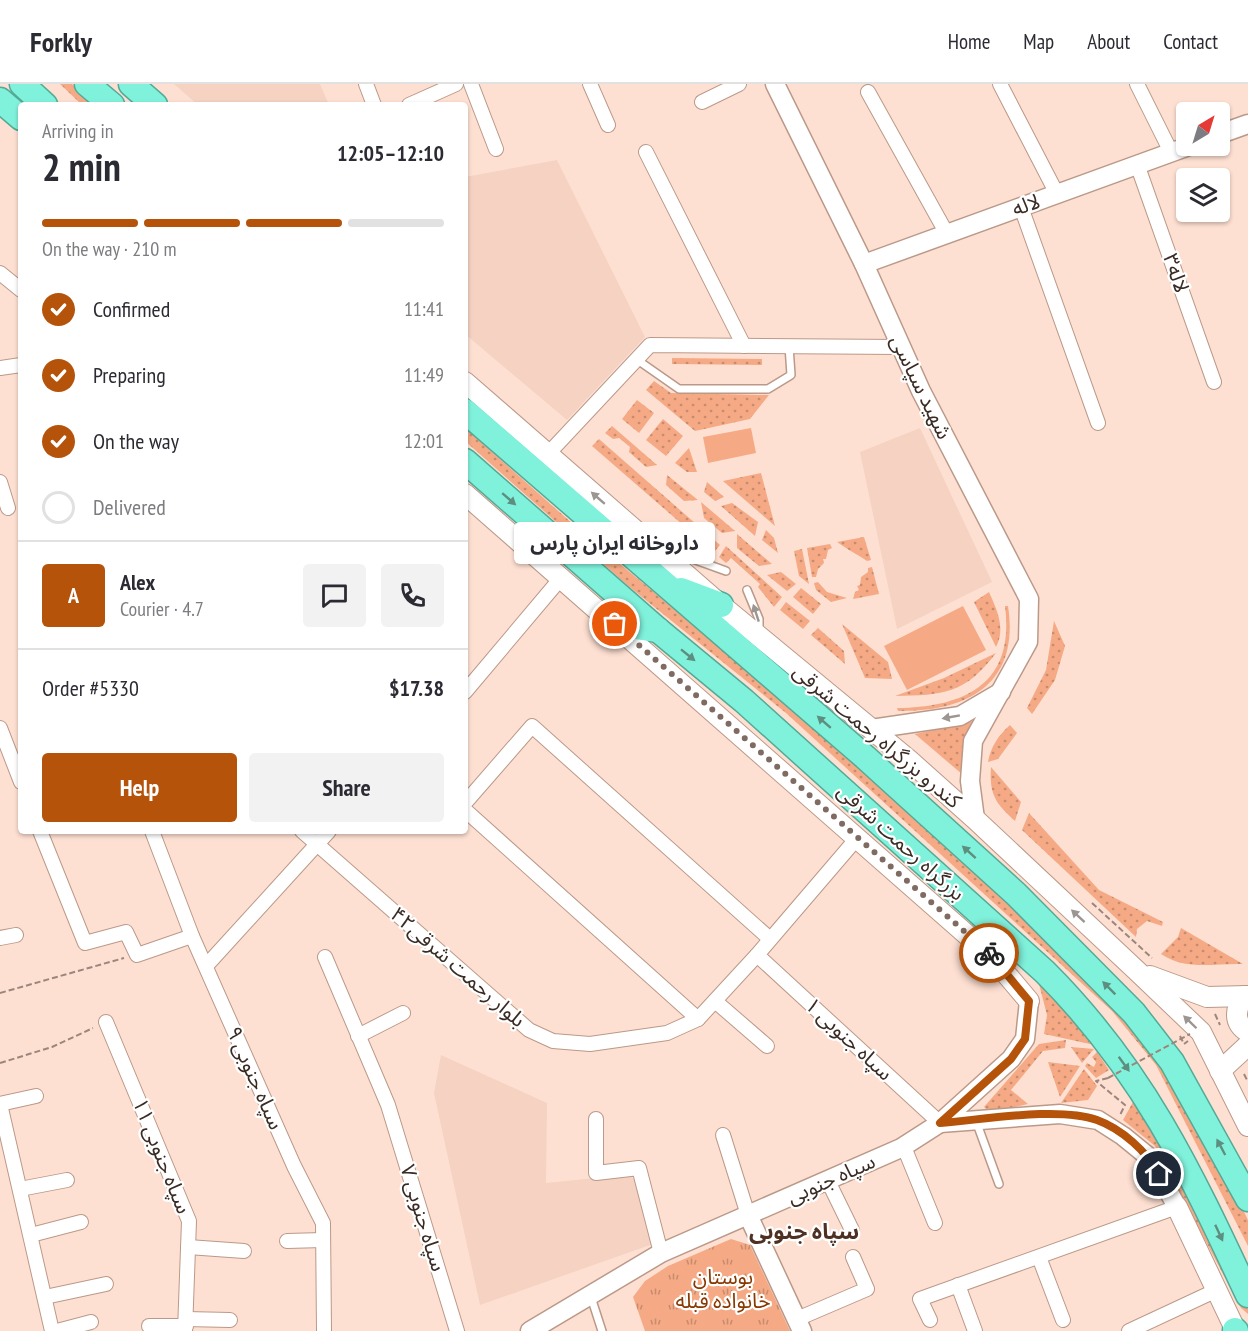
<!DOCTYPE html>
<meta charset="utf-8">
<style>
:root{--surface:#fff;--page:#f2f2f3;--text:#2b2b33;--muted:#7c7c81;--line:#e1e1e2;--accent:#b45309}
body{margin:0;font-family:"PT Sans Narrow","Noto Sans Arabic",sans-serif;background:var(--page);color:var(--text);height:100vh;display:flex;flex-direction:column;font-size:22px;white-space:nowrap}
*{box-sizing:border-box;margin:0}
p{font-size:20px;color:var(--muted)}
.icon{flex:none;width:33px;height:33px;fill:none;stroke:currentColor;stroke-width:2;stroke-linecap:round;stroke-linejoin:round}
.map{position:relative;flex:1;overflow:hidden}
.panel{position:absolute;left:18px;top:18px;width:450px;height:732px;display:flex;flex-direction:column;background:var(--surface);border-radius:6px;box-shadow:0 2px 4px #0004}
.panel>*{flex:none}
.needle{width:39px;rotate:38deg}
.tools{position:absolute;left:1176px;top:18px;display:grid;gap:12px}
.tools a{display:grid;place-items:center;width:54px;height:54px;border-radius:6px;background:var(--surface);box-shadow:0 2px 4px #0004;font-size:30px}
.pin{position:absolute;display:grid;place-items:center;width:51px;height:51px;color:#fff;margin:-26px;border:3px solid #fff;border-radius:50%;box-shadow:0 2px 6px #0007}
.courier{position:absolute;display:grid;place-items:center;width:60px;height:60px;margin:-30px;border:4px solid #b45309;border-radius:50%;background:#fff;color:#222;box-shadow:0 2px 8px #0007}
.bubble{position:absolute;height:42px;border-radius:6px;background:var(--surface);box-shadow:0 2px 4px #0004;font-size:20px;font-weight:700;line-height:42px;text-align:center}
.overview em{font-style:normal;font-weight:700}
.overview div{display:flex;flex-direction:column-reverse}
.overview{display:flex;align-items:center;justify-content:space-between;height:102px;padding:0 24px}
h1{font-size:39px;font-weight:700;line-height:45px}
.bar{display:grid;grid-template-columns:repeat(4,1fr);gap:9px 6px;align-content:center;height:72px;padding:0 24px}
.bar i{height:8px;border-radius:4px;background:var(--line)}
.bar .active{background:var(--accent)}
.bar p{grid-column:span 4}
.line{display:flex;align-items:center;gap:15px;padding:0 24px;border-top:2px solid var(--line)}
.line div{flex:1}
.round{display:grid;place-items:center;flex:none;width:63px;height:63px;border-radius:6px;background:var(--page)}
ol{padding:0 24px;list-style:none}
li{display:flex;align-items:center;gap:18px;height:66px}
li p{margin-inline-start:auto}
li .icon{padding:6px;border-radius:50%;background:var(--accent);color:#fff;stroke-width:4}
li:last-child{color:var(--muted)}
li i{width:33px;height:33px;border:3px solid var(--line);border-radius:50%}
.cta{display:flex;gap:12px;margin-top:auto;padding:12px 24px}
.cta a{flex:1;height:69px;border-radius:6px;background:var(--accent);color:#fff;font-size:24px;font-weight:700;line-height:69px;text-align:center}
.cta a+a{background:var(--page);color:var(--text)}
header{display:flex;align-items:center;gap:36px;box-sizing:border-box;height:84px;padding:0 30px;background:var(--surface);border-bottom:2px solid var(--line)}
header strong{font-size:28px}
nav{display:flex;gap:33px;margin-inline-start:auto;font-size:21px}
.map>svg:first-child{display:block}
</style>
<header>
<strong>Forkly</strong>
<nav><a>Home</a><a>Map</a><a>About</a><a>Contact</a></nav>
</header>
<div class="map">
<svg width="1248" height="1247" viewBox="0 0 1248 1247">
<defs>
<pattern id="grass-dots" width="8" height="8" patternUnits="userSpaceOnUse" patternTransform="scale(1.5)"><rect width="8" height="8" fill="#f5aa85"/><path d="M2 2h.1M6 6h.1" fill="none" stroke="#c78b6d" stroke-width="1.8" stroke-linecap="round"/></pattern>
<pattern id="park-tufts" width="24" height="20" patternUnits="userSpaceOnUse" patternTransform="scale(1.5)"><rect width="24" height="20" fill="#f5aa85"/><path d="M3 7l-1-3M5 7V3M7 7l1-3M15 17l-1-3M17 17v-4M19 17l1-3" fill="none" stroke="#c78b6d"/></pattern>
</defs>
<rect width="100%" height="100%" fill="#fee0d2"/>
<g fill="#f5d2c1">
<path d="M174 0H320L329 21H198Z"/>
<path d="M557 76 645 253 567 336 465 250V93Z"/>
<path d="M920 344 992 498 897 545 860 368Z"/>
<path d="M441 971 547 1019 546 1099 625 1091 631 1093 637 1098 653 1160 480 1221 434 1009Z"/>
</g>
<g fill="url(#grass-dots)">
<path d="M60 0H72L95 21H82Z"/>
<path d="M672 274 762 275V281L672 280Z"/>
<path d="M654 297 671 309 769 311 750 335 695 347 646 306Z"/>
<path d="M637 316 654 329 639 349 622 335Z"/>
<path d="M663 335 683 352 666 372 646 356Z"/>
<path d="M612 342 657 381 646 383 629 368 630 363 619 354 613 355 605 349Z"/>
<path d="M465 344 583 449 827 653 1039 847 1146 954 1205 1048 1248 1136V1162L1156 981 1112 927 786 629 627 501 465 357Z"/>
<path d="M599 355 720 461 714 468 592 362Z"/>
<path d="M689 364 697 388H687L675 379Z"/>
<path d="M761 389 775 442 723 397Z"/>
<path d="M667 391 698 416 684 417 666 401Z"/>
<path d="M707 398 724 413 715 417 704 408Z"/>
<path d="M701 418 735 447 722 449 704 434Z"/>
<path d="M732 419 758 438 755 452 721 422Z"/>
<path d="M766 446 774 454 778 469 762 456Z"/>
<path d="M737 450 772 480 759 482 737 464Z"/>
<path d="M864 453 871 476 867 477C857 470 848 466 837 458Z"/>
<path d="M830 460 832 464 828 466 826 475H823L824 479 818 485 816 493H812L807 464Z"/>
<path d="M726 462 782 513 774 523 758 503 760 500 731 474 726 479 719 473Z"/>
<path d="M802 465 809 500 799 492 794 467Z"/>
<path d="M872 483 879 510 853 515 855 508 859 506 857 502 860 501 861 493 868 488V484Z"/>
<path d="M781 488 796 500 787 507 767 491Z"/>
<path d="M818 498 827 508 847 514 831 518 816 506 814 499Z"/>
<path d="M801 504 821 520 813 530 793 513Z"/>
<path d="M989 508C997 526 1006 545 996 563L974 518Z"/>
<path d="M786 518 810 537 803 545 780 526Z"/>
<path d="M1005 522H1008C1020 600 968 628 898 627L897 624C965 623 1015 600 1005 522Z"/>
<path d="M1054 537 1065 562 1055 596 1032 630 1027 624 1046 586Z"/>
<path d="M842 540 888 578 892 595 865 594Z"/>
<path d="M818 544 844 567 845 580 811 551Z"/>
<path d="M996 569C965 610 944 611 895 612L944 594Z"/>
<path d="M974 637 963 691 915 650Z"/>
<path d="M1010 641 1017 649 998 675 988 678C991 662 998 652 1010 641Z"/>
<path d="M991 683 1021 718 1015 737C996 720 989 711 991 683Z"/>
<path d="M1029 729 1099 806 1163 838 1162 842 1147 837 1137 845 1136 853 1022 746Z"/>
<path d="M1181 844 1243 880C1214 879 1186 887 1161 870L1178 853Z"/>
<path d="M1039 900 1061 916 1099 962 1044 950 1047 931Z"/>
<path d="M1066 956 1065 964 1043 967 1011 1006 1028 1020 990 1029 984 1023 1039 960Z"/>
<path d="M1071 963 1094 965 1082 979Z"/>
<path d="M1097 968 1109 986 1096 994 1085 982 1087 979 1094 983 1096 978 1092 973Z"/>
<path d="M1048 978 1080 982 1060 1013Z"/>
<path d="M1084 985 1097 1002 1088 1016 1061 1019Z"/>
<path d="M1138 1009 1248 1225V1230L1241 1224 1155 1062 1123 1036Z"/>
</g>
<path fill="url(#park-tufts)" d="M731 1155 750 1161 790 1247H645L633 1213 645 1197 668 1182Z"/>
<g fill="#f5aa85">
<path d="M751 344 756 369 708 379 703 353Z"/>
<path d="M963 522 986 566 907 606 884 562Z"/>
</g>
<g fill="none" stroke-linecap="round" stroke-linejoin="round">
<defs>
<g id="service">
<path d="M636 275 679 305H768L791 291 789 262"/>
<path d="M671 471 690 474 726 487"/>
<path d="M747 506 759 535V548"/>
<path d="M976 1037 999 1100"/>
<path d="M591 1213 602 1247"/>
</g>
<g id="minor">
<path d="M366 0 374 21"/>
<path d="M471 0 496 65"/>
<path d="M590 0 608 41"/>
<path d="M1000 0 1057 110"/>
<path d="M1137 0 1171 68"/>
<path d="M868 8 947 150"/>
<path d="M702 18 739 0"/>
<path d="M409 21 456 0"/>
<path d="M646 68 744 262"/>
<path d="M1137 80 1214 298"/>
<path d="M1021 123 1098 339"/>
<path d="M0 189 21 206"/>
<path d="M0 284 21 281"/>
<path d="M547 371 650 261 900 263"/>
<path d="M0 398 8 424"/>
<path d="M465 608 561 494"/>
<path d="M0 644 21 698"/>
<path d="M465 719 532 642 770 855"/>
<path d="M465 726 698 935"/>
<path d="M40 747 85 859 126 848 137 871 192 852"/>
<path d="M152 747 192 852 294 1082 323 1139 324 1247"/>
<path d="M302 747 529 946 553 957 590 960 667 949 698 935 757 871 858 753"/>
<path d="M0 854 16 851"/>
<path d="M757 871 940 1039"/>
<path d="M325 873 388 1021 457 1247"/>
<path d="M206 882 329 747"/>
<path d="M715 917 767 962"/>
<path d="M106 938 189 1137 185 1247"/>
<path d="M358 952 403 929"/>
<path d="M0 1020 52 1247"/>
<path d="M0 1020 36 1012"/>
<path d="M596 1035V1089L639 1084 661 1169"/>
<path d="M723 1051 748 1131"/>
<path d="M904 1063 935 1139"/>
<path d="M828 1097 852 1146"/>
<path d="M20 1105 67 1096"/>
<path d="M31 1151 81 1138"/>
<path d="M287 1157 323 1156"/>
<path d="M188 1163 244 1167"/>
<path d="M1039 1173 1063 1236"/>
<path d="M958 1201 975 1247"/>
<path d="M45 1213 106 1200"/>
<path d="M186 1235 230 1236"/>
<path d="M797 1235 867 1205 853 1173"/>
<path d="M930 1236 920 1215 1177 1123"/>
<path d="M149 1242H186"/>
<path d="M57 1247 91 1238"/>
<path d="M1129 1247 1217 1206"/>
</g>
<g id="tertiary">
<path d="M775 0 864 180 921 307 1029 515 1028 558 973 657 970 697 975 735"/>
<path d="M1220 50 1248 40"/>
<path d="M864 180 1189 62"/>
<path d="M871 645 960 632 1001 608"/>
<path d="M940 1039 1060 1030 1098 1036 1123 1052 1150 1074 1177 1123"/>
<path d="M748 1131 802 1247"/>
<path d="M530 1247 661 1169 901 1064 940 1039 1011 975 1025 955 1029 917"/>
</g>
<g id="secondary">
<path d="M465 298 721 521 909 676 975 735 1136 886 1201 948 1248 1042"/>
<path d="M465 410 991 872 1029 917"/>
<path d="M1150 892 1207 913 1248 912"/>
<path d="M1244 912C1235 925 1233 939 1248 948"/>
<path d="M1220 987 1248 961"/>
<path d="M1177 1123 1236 1247"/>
</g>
<g id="trunk">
<path d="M22 0 45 21"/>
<path d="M87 0 112 21"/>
<path d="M131 0 155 21"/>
<path d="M0 16 21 34"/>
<path d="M465 327 865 673 1016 810 1134 929 1172 978 1248 1115"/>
<path d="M465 377 658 546 744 617 1045 888C1143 986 1190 1087 1248 1211"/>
<path d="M681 506 721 521"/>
<path d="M615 540 658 546"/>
<path d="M1235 1246 1236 1247"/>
</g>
</defs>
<use href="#service" stroke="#b98" stroke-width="10"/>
<use href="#minor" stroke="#b98" stroke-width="16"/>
<use href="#tertiary" stroke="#b98" stroke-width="21"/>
<use href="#secondary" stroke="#b98" stroke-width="22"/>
<use href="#trunk" stroke="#53aa96" stroke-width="27"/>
<g stroke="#9c867b" stroke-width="2" stroke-dasharray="6 3" stroke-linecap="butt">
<path d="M1092 819 1152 874"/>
<path d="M0 909 124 874"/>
<path d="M1215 930 1220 941"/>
<path d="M1180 952 1184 960 1188 957"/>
<path d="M0 979 52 963 93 944"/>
<path d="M1244 990 1248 998"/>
<path d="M1108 994 1096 997 1125 1021 1120 1031"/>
</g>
<use href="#service" stroke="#fff" stroke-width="7"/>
<use href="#minor" stroke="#fff" stroke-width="14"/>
<use href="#tertiary" stroke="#fff" stroke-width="18"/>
<use href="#secondary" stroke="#fff" stroke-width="20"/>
<use href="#trunk" stroke="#80f2dc" stroke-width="24"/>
<path stroke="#9c867b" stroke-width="2" stroke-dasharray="6 3" stroke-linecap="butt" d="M1108 994 1190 950"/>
</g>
<defs><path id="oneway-solid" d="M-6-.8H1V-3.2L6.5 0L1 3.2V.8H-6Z" transform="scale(1.5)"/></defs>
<g fill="#9c9692">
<use href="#oneway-solid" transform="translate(598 414) rotate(-139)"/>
<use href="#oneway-solid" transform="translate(756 529) rotate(-108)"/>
<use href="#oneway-solid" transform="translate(951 633) rotate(170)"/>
<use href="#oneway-solid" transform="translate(1078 832) rotate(-137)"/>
<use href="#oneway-solid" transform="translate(1190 938) rotate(-136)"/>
</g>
<g fill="#5d8f80">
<use href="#oneway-solid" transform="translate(509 415) rotate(41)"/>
<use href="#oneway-solid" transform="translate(688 571) rotate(39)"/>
<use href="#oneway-solid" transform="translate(824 638) rotate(-139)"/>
<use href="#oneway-solid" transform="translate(969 768) rotate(-138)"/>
<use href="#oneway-solid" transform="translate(1109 904) rotate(-135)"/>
<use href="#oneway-solid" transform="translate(1124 980) rotate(54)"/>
<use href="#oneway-solid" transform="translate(1221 1063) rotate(-118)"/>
<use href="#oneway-solid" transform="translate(1219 1149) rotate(65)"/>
</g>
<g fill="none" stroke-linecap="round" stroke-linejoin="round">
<path stroke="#7f6b62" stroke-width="6" stroke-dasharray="0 10.8" d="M615 540 989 869"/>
<path stroke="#b45309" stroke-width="8" d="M989 869 1029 917 1025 955 1011 975 940 1039C982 1036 1058 1022 1097 1036 1122 1045 1147 1068 1159 1090"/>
</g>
<g text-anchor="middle" stroke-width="4.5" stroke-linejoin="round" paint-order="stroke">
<g font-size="21" fill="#3a2c25" stroke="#fff">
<text transform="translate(1026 121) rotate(-20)" y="7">لاله</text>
<text transform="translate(1176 189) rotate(71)" y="7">۳لاله</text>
<text transform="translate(921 303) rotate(64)" y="7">شهید سپاسی</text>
<text transform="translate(877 652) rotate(40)" y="7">کندرو بزرگراه رحمت شرقی</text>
<text transform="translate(901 758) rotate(42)" y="7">بزرگراه رحمت شرقی</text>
<text transform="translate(458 883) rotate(41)" y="7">بلوار رحمت شرقی۴۲</text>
<text transform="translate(849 955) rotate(43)" y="7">۱ سپاه جنوبی</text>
<text transform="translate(255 994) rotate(66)" y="7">۹ سپاه جنوبی</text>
<text transform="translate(162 1072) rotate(68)" y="7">۱۱ سپاه جنوبی</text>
<text transform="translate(831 1095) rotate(-24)" y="7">سپاه جنوبی</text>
<text transform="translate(423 1134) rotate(73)" y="7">۷ سپاه جنوبی</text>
</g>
<g font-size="21" fill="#893800" stroke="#fff">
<text x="723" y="1200">بوستان<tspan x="723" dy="24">خانواده قبله</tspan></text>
</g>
<g font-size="22" font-weight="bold" fill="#4e3123" stroke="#fff">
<text x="804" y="1155">سپاه جنوبی</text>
</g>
</g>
</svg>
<div class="tools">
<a><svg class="needle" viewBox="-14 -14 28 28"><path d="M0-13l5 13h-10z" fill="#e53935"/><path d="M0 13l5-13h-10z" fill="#7c7c81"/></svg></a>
<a><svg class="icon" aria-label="layers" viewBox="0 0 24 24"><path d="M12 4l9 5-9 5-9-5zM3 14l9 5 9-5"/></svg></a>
</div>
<div class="pin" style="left:615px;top:540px;background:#ea580c"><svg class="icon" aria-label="bag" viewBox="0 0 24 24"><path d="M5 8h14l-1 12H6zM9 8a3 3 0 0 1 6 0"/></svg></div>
<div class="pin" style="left:1159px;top:1090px;background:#1f2937"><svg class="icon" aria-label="home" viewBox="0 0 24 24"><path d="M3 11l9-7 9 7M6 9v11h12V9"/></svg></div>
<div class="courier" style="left:989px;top:869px"><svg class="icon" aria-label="bike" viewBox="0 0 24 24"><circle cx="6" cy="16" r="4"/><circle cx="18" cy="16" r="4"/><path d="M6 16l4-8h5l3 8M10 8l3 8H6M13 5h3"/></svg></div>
<div class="bubble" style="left:514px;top:438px;width:201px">داروخانه ایران پارس</div>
<section class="panel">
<div class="overview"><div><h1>2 min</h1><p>Arriving in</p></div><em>12:05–12:10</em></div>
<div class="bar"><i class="active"></i><i class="active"></i><i class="active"></i><i></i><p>On the way · 210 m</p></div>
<ol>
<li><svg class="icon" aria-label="check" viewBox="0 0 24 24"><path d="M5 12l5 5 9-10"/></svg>Confirmed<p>11:41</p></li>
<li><svg class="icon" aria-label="check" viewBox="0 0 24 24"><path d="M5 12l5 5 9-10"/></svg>Preparing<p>11:49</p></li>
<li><svg class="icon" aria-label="check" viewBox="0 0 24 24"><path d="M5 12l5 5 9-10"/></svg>On the way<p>12:01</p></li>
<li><i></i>Delivered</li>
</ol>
<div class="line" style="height:108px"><b class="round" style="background:var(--accent);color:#fff">A</b><div><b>Alex</b><p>Courier · 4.7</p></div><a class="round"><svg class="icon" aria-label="chat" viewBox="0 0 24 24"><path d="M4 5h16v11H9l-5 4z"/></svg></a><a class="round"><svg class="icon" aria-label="phone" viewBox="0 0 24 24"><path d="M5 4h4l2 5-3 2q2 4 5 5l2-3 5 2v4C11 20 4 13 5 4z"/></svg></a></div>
<div class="line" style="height:78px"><div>Order #5330</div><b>$17.38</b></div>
<div class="cta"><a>Help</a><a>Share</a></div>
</section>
</div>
